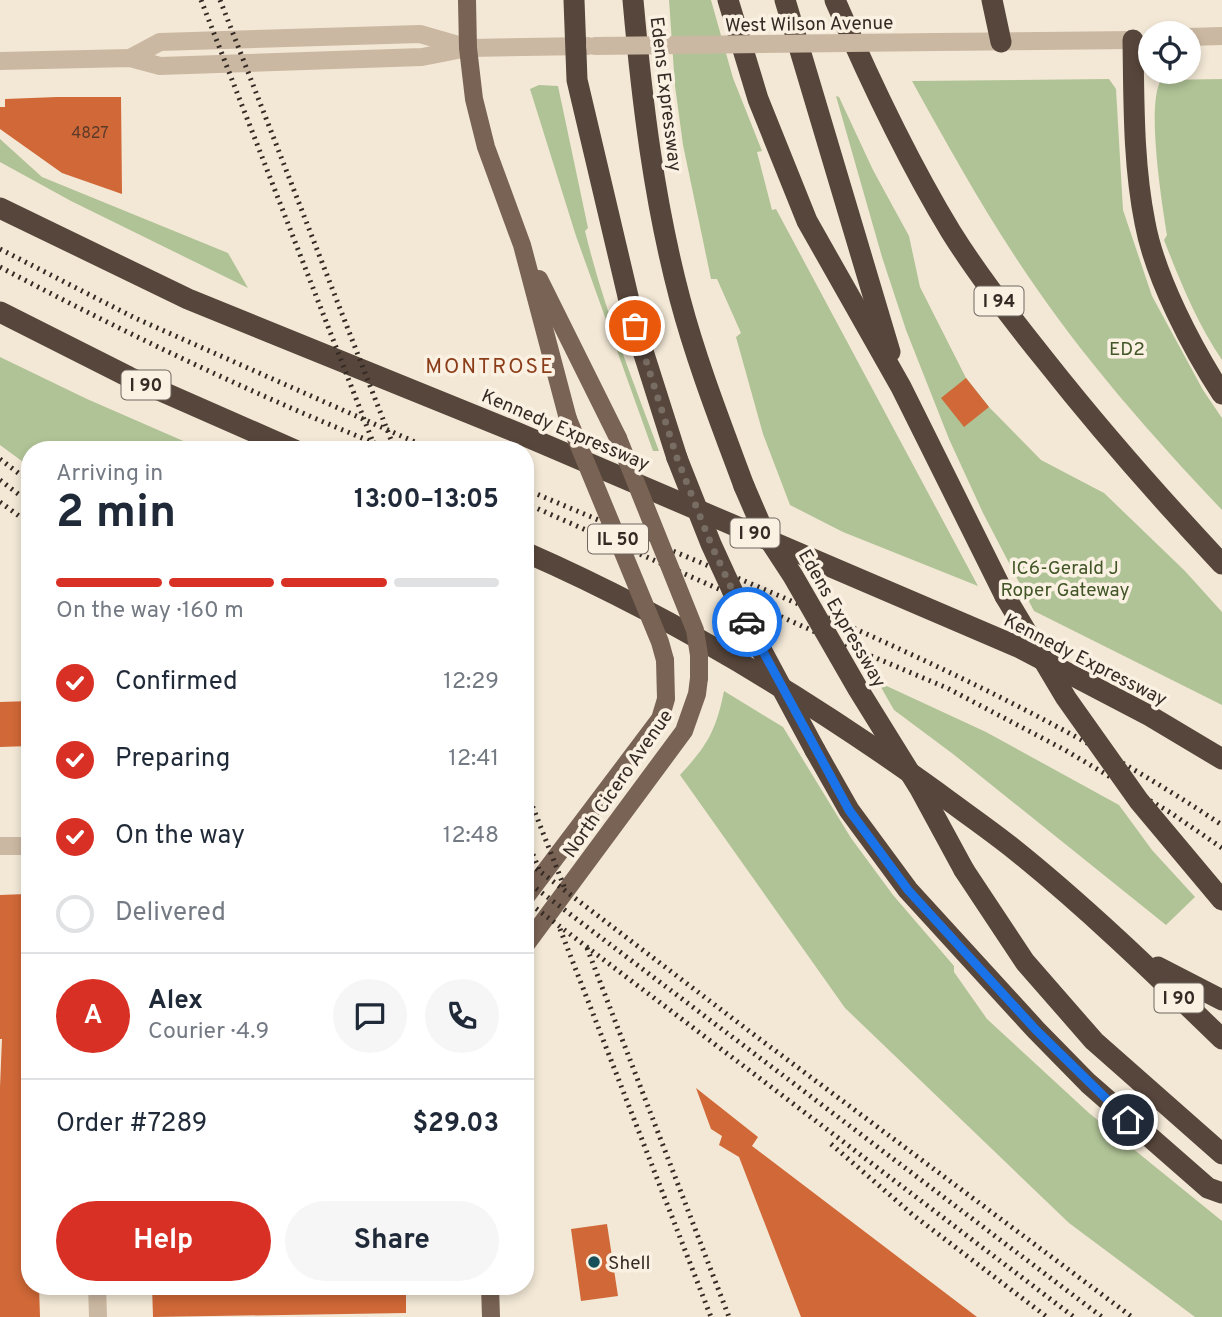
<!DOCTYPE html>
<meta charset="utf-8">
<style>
:root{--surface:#fff;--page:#f6f6f7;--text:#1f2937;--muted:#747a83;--line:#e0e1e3;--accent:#d93025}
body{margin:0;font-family:Overpass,sans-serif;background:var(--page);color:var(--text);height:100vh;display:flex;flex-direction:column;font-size:26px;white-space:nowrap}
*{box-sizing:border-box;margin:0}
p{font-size:23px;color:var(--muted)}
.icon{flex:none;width:38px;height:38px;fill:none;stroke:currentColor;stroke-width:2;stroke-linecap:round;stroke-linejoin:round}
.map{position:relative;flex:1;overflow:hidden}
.panel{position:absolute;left:21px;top:441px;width:513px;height:854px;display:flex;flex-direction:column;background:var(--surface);border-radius:28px;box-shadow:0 4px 10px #0003}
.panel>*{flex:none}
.fabs{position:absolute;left:1138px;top:21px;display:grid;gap:14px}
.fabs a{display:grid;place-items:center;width:63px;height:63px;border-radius:50%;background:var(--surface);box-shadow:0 4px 10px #0003;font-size:35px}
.pin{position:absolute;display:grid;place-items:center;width:60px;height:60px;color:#fff;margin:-30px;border:4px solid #fff;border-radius:50%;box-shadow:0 2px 7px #0007}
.courier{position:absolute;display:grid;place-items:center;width:70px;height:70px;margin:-35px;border:5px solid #1a73e8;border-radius:50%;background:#fff;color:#222;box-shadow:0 2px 9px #0007}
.headline em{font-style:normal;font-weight:700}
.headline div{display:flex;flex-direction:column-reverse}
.headline{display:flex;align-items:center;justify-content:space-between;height:119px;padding:0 35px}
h1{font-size:46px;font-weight:700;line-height:52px}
.bar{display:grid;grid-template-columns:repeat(4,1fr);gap:10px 7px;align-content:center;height:84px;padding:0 35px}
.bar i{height:9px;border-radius:5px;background:var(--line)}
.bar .selected{background:var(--accent)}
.bar p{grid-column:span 4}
.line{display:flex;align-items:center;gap:18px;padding:0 35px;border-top:2px solid var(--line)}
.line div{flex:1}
.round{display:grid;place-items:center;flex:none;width:74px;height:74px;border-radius:37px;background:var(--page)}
ol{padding:0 35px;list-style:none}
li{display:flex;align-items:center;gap:21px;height:77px}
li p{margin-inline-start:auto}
li .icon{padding:7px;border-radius:50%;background:var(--accent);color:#fff;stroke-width:4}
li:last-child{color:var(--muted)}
li i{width:38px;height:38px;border:4px solid var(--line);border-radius:50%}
.button{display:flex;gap:14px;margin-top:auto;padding:14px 35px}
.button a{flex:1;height:80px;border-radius:42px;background:var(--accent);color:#fff;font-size:28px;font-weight:700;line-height:80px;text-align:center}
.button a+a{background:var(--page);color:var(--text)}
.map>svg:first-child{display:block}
</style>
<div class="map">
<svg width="1222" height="1317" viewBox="0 0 1222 1317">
<rect width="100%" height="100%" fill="#f3e8d6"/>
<g fill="#b0c396">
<path d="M669 0H711L733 78 762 151 757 152 772 210 776 209 978 586 843 532 790 505 763 434 736 337 741 333 717 279H711L683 145 675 86Z"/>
<path d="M1109 79 1116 89 1123 210 1152 296 1203 390 1222 418V510C1152 436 1083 358 1026 273 984 211 948 146 912 81Z"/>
<path d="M1222 79V360C1197 323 1180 281 1164 240L1167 235C1162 204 1146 104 1161 80Z"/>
<path d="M539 85 558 86 588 228 585 231C603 306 632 378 659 451H653L576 236 530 89Z"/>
<path d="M836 96 839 97 873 170 909 236 920 287 966 378 989 407 1041 460 1104 493 1185 571 1222 612V705L1034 611 983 513 949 439 906 330 882 257Z"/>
<path d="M0 139 42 177 228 253 248 288 71 201 0 162Z"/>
<path d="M0 357 87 399 204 450H30V467L0 445Z"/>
<path d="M878 682 986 732 1119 805 1152 850 1195 897 1166 925 953 754 894 710Z"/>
<path d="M724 691 783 727 851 838 893 895 954 966V972L987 1019 1089 1113 1222 1221V1317H1195L1069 1223 845 1008 680 775C707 746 716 731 724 691Z"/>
</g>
<g fill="#d06837">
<path d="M57 97H121L122 194 62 173 0 129V107H5V99Z"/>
<path d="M966 378 989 407 964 427 941 398Z"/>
<path d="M30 701V746L0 747V702Z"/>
<path d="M26 894 27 931H29L30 996 23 997 25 1087H28L27 1162H30V1286H39L40 1317H0V1087L2 1039H0V895Z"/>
<path d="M696 1088 758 1137 752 1146 977 1317H801L739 1157 719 1145 722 1136 711 1129Z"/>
<path d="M607 1224 618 1296 581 1301 571 1229Z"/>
<path d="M152 1286H270V1291L406 1288V1313L153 1317Z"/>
</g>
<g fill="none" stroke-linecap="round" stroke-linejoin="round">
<g stroke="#cbb8a2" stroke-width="18">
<path d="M1188 37 1222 36"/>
<path d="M0 846H30"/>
<path d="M97 1286 98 1317"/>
</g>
<g stroke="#cbb8a2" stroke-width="18">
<path d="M936 42 1133 40"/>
<path d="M130 58 160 42 420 34 465 47"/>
<path d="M0 61 130 58 160 66 422 57 468 48 588 46"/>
</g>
<g stroke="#796354" stroke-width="18">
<path d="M467 0 468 48 474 99 486 147 522 245 568 419"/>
<path d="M539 279 618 438"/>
<path d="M525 898 660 719 666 699 665 660"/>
<path d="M525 946 684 731 697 694 699 678"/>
<path d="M490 1286 491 1317"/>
</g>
<g stroke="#57463b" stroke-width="21">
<path d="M574 0 577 80 635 326 677 458"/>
<path d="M633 0C642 101 654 201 680 299 697 363 721 424 744 486"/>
<path d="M728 0 758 99 807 221 901 387 1005 596"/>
<path d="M785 0 890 352"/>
<path d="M835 0C869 79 906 158 951 232 979 277 1012 319 1045 360 1101 431 1160 498 1222 564"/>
<path d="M992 0 1001 42"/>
<path d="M1133 40C1134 101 1133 163 1145 223 1155 277 1192 348 1222 394"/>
<path d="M0 208 188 299 518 433 1018 647 1150 716 1222 759"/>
<path d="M0 312 129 377 295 450"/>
<path d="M525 552C671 616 808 699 937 792 961 810 986 827 1010 846 1084 905 1153 972 1222 1039"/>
<path d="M815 750 849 810 908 890 1036 1030 1088 1083 1208 1188 1222 1193"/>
<path d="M964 870 1025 962 1094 1041 1222 1154"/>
<path d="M1158 967 1222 1000"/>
</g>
<g stroke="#352b25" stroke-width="5" stroke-dasharray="2 5" stroke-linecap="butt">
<path d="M201 0 376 450"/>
<path d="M220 0 395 450"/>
<path d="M0 249 135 318 433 450"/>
<path d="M0 267C123 332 248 392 377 444"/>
<path d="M0 459 30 482"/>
<path d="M0 480 30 503"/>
<path d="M525 489C762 590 1007 681 1222 825"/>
<path d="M0 502 30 524"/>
<path d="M525 503 829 638 947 688 1065 750 1171 813 1222 848"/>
<path d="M525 787 565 889"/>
<path d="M525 835 539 869"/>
<path d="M525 860 753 1034 1132 1317"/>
<path d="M525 880 1102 1317"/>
<path d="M525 900 1074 1317"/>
<path d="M560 929 711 1317"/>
<path d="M587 948 729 1317"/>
<path d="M831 1144 913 1215 1047 1317"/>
</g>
<path stroke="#cbb8a2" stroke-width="18" d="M595 46 936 42"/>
<g stroke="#796354" stroke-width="18">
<path d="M568 419 660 642 665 660"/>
<path d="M618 438 695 630 699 655V678"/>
</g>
<g stroke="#57463b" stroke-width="21">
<path d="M677 458 711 544 749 627 815 750"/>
<path d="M744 486 763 530 793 576 858 689 920 789 964 870"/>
<path d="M1005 596 1066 698 1139 801 1222 900"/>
</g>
</g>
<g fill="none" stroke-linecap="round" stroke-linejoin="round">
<path stroke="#786d63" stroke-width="7" stroke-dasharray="0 12.6" d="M635 326 677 458 711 544 747 622"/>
<path stroke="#1a73e8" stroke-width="9" d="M747 622 849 810 908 890 1036 1030 1128 1120"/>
</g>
<circle fill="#17505a" stroke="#faf1e3" stroke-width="2.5" cx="594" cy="1262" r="7"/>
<g text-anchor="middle" stroke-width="7" stroke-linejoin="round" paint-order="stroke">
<g font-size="16" fill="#5c3a2a">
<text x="90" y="138">4827</text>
</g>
<g fill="#faf1e3" stroke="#70665e" stroke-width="2">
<rect x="974.5" y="286.5" width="49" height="29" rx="5"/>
<rect x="121.5" y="370.5" width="49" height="29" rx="5"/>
<rect x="730.5" y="518.5" width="49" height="29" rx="5"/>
<rect x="588" y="524.5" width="60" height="29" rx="5"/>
<rect x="1154.5" y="983.5" width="49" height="29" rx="5"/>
</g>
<g font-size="18" font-weight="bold" fill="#352b25">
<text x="999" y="307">I 94</text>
<text x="146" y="391">I 90</text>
<text x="755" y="539">I 90</text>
<text x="618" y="545">IL 50</text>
<text x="1179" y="1004">I 90</text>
</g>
<g font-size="19" fill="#352b25" stroke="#faf1e3">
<text transform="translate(809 23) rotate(-1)" y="7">West Wilson Avenue</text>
<text transform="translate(667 94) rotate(83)" y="7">Edens Expressway</text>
<text transform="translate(566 429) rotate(23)" y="7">Kennedy Expressway</text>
<text transform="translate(843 618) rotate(60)" y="7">Edens Expressway</text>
<text transform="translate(1086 659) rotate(27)" y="7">Kennedy Expressway</text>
<text transform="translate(617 783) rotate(-55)" y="7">North Cicero Avenue</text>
</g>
<g font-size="19" fill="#415527" stroke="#faf1e3">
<text x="1127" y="355">ED2</text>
<text x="1065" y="574">IC6-Gerald J<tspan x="1065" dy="22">Roper Gateway</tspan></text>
</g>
<g font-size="19" fill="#352b25" stroke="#faf1e3" text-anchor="start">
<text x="608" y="1269">Shell</text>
</g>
<g font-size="21" letter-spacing="2" fill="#8b3c18" stroke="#faf1e3">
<text x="490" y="373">MONTROSE</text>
</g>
</g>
</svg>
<div class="fabs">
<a><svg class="icon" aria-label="locate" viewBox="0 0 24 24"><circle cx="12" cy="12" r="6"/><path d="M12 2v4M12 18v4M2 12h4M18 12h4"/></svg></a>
</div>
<div class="pin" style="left:635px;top:326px;background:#ea580c"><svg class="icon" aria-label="bag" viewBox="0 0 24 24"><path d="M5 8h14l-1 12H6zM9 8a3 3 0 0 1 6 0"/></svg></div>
<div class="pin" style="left:1128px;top:1120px;background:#1f2937"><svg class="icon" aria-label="home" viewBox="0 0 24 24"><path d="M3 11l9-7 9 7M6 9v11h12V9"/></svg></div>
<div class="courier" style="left:747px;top:622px"><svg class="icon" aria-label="car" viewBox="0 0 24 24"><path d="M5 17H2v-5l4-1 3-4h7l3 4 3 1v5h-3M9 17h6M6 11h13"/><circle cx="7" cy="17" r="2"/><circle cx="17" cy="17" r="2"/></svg></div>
<section class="panel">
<div class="headline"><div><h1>2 min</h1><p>Arriving in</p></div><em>13:00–13:05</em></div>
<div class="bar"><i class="selected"></i><i class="selected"></i><i class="selected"></i><i></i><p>On the way · 160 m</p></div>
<ol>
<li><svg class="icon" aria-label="check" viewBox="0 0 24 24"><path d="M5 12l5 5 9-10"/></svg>Confirmed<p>12:29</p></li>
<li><svg class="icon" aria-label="check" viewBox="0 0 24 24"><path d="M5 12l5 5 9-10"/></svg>Preparing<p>12:41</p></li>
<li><svg class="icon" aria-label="check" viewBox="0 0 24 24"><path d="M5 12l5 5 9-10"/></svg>On the way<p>12:48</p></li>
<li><i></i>Delivered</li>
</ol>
<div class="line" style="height:126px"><b class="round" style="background:var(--accent);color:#fff">A</b><div><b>Alex</b><p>Courier · 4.9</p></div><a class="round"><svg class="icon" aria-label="chat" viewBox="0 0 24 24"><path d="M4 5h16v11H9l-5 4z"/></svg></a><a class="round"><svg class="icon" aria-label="phone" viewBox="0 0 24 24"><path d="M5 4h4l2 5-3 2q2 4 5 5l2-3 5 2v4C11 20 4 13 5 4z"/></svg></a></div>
<div class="line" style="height:91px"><div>Order #7289</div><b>$29.03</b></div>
<div class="button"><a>Help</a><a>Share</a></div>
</section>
</div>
